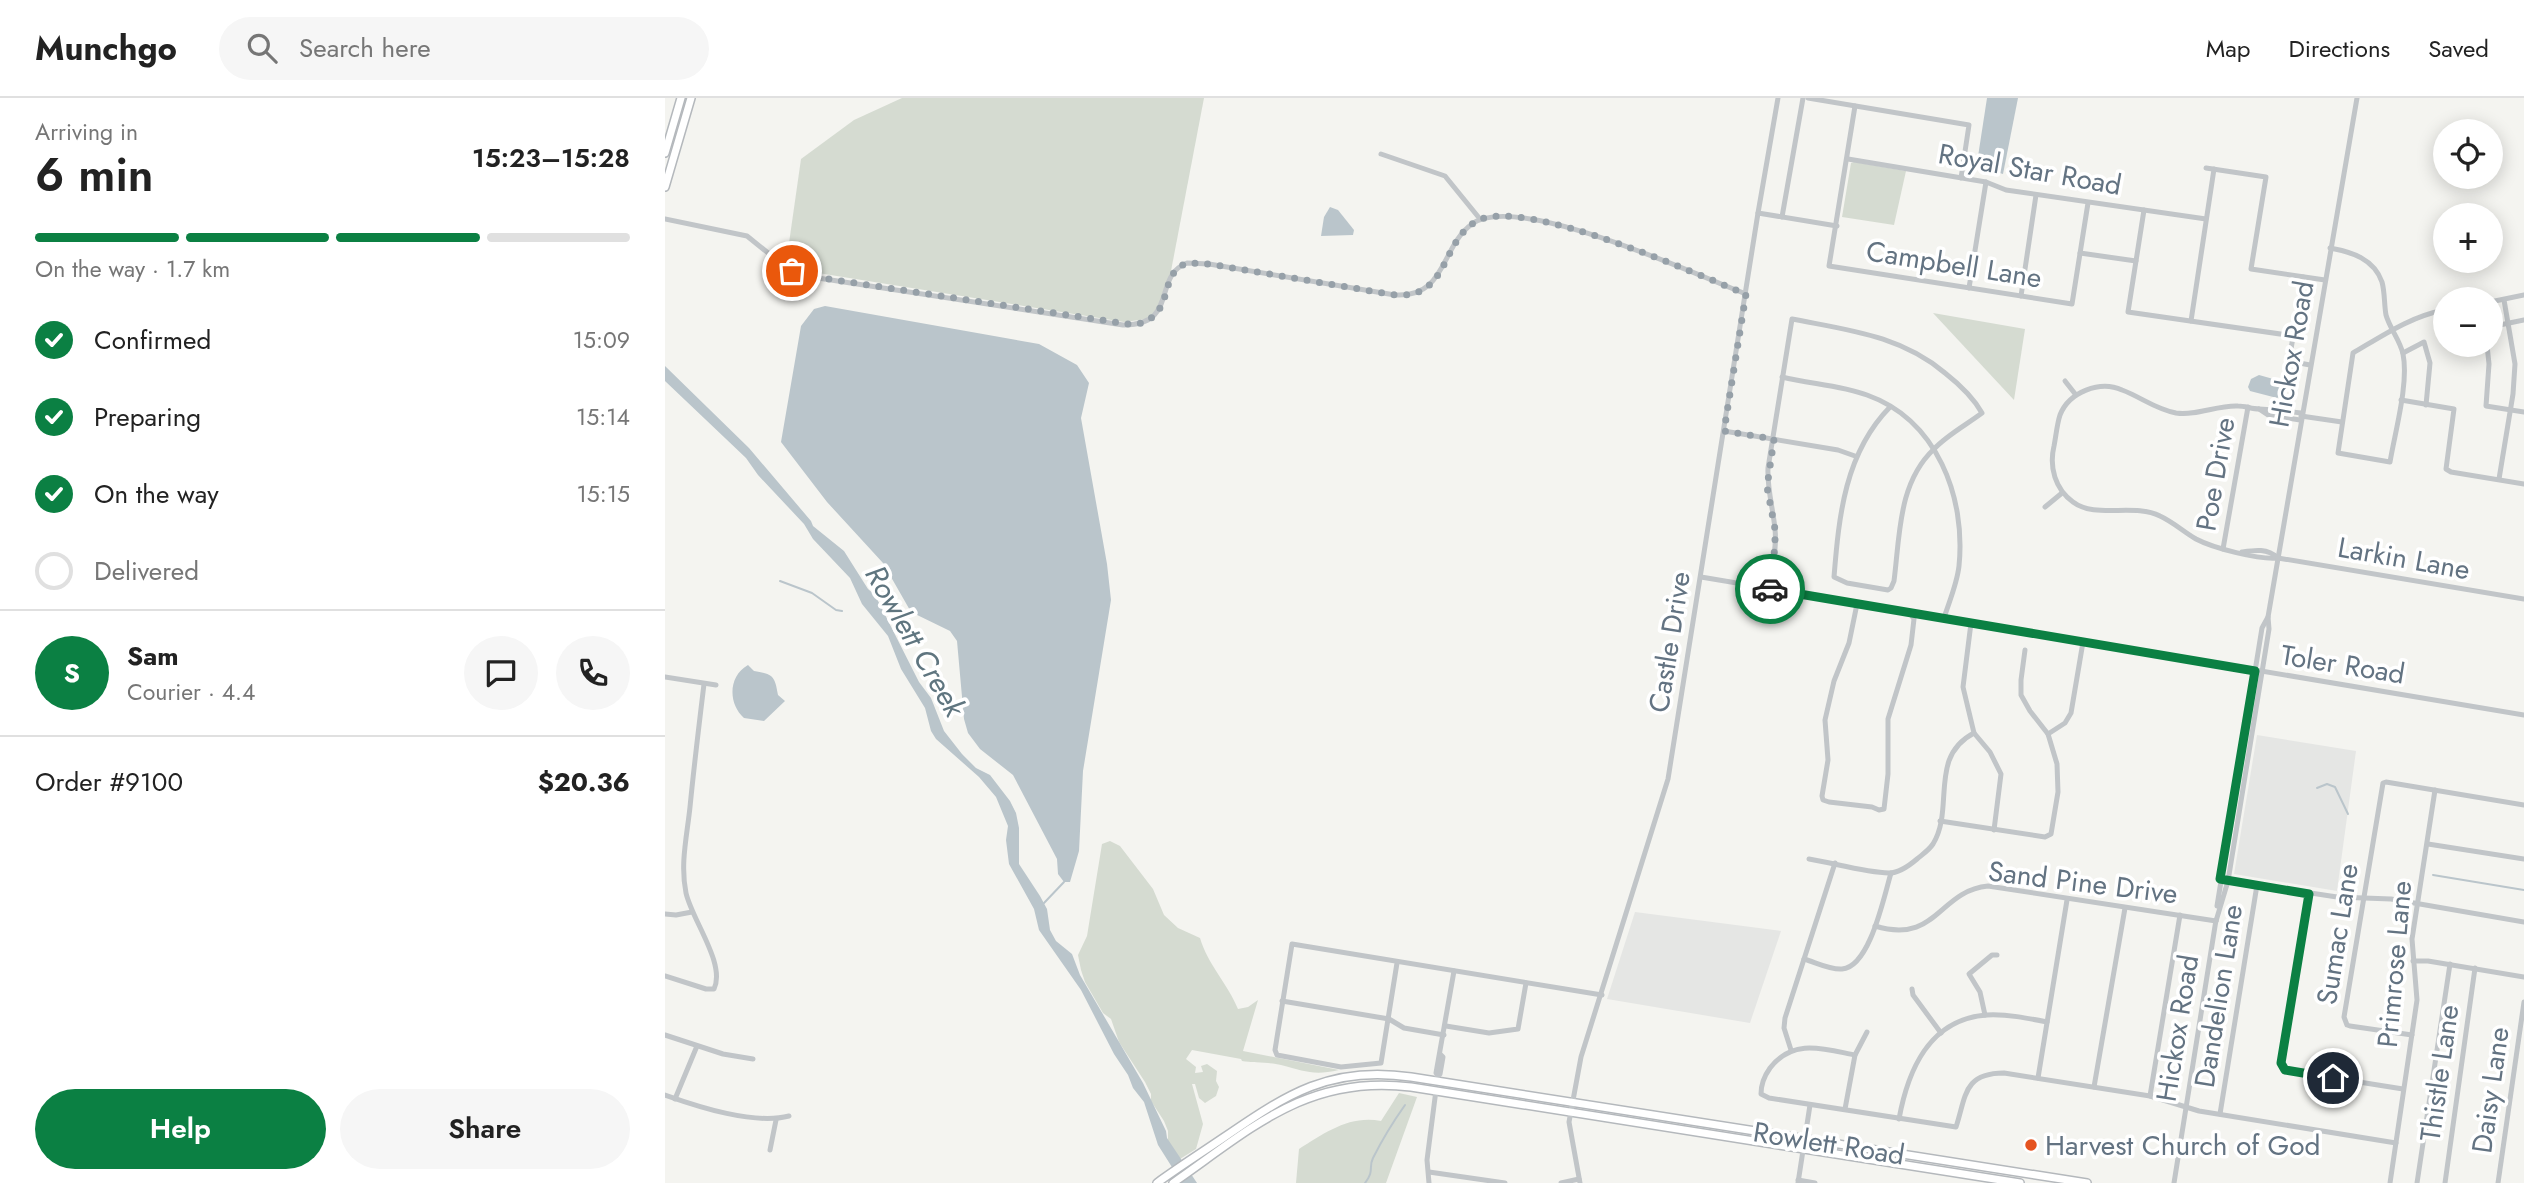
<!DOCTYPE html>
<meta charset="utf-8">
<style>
:root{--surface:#fff;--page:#f6f6f6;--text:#222;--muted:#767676;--line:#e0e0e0;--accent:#0b8043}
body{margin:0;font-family:Jost,sans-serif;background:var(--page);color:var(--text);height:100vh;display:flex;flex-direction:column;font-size:26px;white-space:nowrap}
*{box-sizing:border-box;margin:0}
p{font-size:23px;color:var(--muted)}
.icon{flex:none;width:38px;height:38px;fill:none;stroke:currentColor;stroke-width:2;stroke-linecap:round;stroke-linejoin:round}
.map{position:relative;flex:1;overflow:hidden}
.sheet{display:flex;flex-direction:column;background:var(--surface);width:665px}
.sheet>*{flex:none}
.controls{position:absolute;left:1768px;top:21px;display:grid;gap:14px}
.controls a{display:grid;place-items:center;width:70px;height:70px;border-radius:50%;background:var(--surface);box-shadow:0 4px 18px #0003;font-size:35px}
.pin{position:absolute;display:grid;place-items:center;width:60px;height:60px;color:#fff;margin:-30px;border:4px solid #fff;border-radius:50%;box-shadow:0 2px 7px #0007}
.courier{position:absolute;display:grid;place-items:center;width:70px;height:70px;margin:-35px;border:5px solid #0b8043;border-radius:50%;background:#fff;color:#222;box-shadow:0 2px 9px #0007}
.head em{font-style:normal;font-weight:600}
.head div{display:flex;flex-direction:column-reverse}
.head{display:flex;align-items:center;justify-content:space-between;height:119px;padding:0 35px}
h1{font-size:46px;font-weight:600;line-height:52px}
.bar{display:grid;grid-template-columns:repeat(4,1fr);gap:10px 7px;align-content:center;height:84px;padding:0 35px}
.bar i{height:9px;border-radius:5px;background:var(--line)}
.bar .current{background:var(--accent)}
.bar p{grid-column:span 4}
.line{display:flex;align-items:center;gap:18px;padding:0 35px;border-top:2px solid var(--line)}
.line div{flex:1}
.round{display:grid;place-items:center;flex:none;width:74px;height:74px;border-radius:37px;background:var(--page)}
ol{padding:0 35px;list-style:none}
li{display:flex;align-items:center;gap:21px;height:77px}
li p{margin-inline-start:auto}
li .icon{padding:7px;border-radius:50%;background:var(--accent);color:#fff;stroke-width:4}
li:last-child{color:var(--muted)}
li i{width:38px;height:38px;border:4px solid var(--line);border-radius:50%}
.button{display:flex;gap:14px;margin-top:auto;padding:14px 35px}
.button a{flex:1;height:80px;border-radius:42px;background:var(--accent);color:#fff;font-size:28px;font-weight:600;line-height:80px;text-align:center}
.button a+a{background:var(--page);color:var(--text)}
header{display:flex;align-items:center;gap:42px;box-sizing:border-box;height:98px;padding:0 35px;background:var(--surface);border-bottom:2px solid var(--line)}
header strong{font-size:33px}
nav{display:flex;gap:38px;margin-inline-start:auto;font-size:24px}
.search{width:490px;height:63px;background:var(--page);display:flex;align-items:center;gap:18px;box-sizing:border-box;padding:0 24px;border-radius:38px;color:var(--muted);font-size:26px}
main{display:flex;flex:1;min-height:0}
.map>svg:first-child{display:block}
</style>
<header>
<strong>Munchgo</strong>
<div class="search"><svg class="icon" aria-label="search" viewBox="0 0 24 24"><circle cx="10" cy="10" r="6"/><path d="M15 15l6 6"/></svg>Search here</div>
<nav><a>Map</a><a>Directions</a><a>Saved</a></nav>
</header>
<main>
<section class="sheet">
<div class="head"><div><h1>6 min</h1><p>Arriving in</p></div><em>15:23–15:28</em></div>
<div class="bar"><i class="current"></i><i class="current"></i><i class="current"></i><i></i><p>On the way · 1.7 km</p></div>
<ol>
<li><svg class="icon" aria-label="check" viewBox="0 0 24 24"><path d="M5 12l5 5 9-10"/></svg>Confirmed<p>15:09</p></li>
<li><svg class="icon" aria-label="check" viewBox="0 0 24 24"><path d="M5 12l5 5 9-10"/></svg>Preparing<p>15:14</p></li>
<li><svg class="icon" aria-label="check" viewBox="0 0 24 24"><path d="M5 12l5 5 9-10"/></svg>On the way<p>15:15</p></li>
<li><i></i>Delivered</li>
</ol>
<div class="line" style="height:126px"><b class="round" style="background:var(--accent);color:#fff">S</b><div><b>Sam</b><p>Courier · 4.4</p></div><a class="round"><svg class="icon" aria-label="chat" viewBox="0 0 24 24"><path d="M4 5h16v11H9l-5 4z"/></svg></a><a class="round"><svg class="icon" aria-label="phone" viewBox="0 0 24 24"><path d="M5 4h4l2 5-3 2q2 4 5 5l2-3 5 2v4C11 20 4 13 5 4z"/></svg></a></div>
<div class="line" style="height:91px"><div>Order #9100</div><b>$20.36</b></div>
<div class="button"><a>Help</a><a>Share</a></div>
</section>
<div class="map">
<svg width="1859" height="1085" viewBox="0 0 1859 1085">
<rect width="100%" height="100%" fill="#f4f4f0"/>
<g fill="#e5e6e4">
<path d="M1592 637 1691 653 1672 793 1569 776Z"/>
<path d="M970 814 1116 833 1085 925 942 901Z"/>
</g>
<g fill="#d5dbd1">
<path d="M237 0H539L506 173 492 213 482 221 459 224 128 171 121 166 136 61 189 22Z"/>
<path d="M1189 64 1241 73 1229 127 1177 119 1186 65Z"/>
<path d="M1268 215 1360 231 1349 302Z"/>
<path d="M445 743 455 748 488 791 499 817 513 830 535 840C543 867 563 886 573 911L583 909 593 902 578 953 674 972C648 978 640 973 616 967 605 964 588 965 577 963L576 961 527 952 521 961 531 969 530 975 538 974 536 968 542 966 552 973 551 983 554 989 551 998 540 1005 534 1000 530 986H527L538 1026 531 1051 515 1061 503 1043V1033L499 1023 486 1003V996L480 984 454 944 446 921 438 915 420 884 416 872 413 857 422 838 437 746Z"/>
<path d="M734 995 752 999 721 1085H631L634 1051C660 1035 684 1017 716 1023Z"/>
</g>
<g fill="#bac5cb">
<path d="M1322 0H1353L1338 76 1315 69 1312 65Z"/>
<path d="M665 109 673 112 689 132 688 137 656 138 659 119Z"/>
<path d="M160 208 374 246 412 267 424 285 416 320 442 466 446 502 418 673 414 753 405 784H399L393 776 392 761 348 677 315 651 303 635 299 621 292 543 285 533 246 514 218 465 162 404 116 344 136 228 149 211Z"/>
<path d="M0 268 84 350 146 423 148 428 179 453 203 491 210 497 254 584 266 600 279 633 297 656 311 670 325 677 345 703 351 715 354 730V766L375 798 382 811 385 832 391 843 407 856 415 877 478 985 501 1033 502 1040 532 1085H517L493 1047 479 1004 468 990 463 977 449 956 416 892 374 832 369 811 344 766 341 742 343 728 331 699 314 679 271 641 266 633 260 610 236 571 223 538 197 506 185 480 148 441 139 426 93 377 81 360 0 283Z"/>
<path d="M1594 277 1619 284 1620 296 1612 300 1585 293 1583 289 1586 281Z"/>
<path d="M83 567 89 573C107 576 110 577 113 597L120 603 99 623 79 620C63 606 63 578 83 567Z"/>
</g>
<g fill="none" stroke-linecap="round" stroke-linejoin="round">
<g stroke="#bac5cb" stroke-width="2">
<path d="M115 483 147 495 171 512 177 513"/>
<path d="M1652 690 1662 686 1670 689 1683 716"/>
<path d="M1768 777 1859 792"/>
<path d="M379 805 399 784"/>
<path d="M700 1085C710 1072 703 1070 708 1060 717 1042 728 1024 740 1007"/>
</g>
<defs>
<g id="major">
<path d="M0 55 16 0"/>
<path d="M0 89 26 0"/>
<path d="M492 1085C514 1069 536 1055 558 1040 622 996 666 967 746 979L1422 1085"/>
<path d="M508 1085C587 1030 643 976 746 989L1355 1085"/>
</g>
</defs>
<use href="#major" stroke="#b4b8bc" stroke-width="10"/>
<g stroke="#c1c5c8" stroke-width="5">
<path d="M1143 0 1304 27 1296 80"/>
<path d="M1190 8 1164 168 1407 206 1423 105"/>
<path d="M716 56 780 78 815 121"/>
<path d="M1183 61 1321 84 1341 92 1541 121"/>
<path d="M1541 70 1601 79 1586 171 1660 182"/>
<path d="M1479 112 1463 214 1629 238"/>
<path d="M1093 115 1172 128"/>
<path d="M1117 119 1138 0"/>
<path d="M0 121 82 138 123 171 140 178 458 227C514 228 487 178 522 165L544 166 730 197C782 200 775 149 807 126 852 93 1031 177 1081 196"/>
<path d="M1665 150C1687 154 1709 161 1717 184 1720 195 1719 206 1721 217 1725 231 1735 242 1738 256 1744 285 1730 334 1725 364L1673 355 1688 255C1717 238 1746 218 1780 212"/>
<path d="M1415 155 1471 163"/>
<path d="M1638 179 1624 263 1645 267"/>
<path d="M1304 190 1321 84"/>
<path d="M1356 198 1371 97"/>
<path d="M1825 204 1859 197"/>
<path d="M1526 223 1549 71"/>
<path d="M1825 229 1859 222"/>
<path d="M1822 247 1824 266 1821 308 1859 314"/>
<path d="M1738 255 1759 244 1765 265 1761 307"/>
<path d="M1117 279C1145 286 1175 287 1202 297 1272 322 1301 399 1294 468 1292 486 1284 504 1279 520"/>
<path d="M1400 283 1411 297"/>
<path d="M1736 302 1789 311 1781 371 1786 374 1859 386"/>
<path d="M1594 311 1603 317 1635 322"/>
<path d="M1636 315C1622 313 1609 312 1594 311 1587 311 1580 308 1573 308 1552 307 1532 318 1511 315 1490 311 1476 299 1457 292 1435 282 1404 294 1395 317 1392 326 1391 338 1389 348 1384 369 1390 391 1408 404 1430 421 1469 405 1495 418 1508 424 1519 434 1531 441 1548 450 1594 462 1613 460L1859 501"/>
<path d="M1636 318 1677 324"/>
<path d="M1059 333 1173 352 1190 358"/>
<path d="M1834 381 1848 296 1850 266 1839 202"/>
<path d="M1380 409 1397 395"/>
<path d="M1558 451 1583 309"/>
<path d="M1577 454C1590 452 1602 450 1613 460"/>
<path d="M1036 479 1859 617"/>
<path d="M1104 491C1107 471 1112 451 1110 431 1108 410 1102 391 1103 370L1127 221C1182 232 1235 237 1280 275 1294 286 1308 299 1317 315 1301 327 1282 337 1269 351 1233 385 1235 437 1229 483L1226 490 1223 492 1182 485 1169 479C1174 417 1180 355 1225 309"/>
<path d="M1192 506 1184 545 1169 583 1160 622 1163 662 1157 698 1158 702 1164 704 1207 709 1214 712 1219 711 1223 676V621L1246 547 1249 521 1245 515"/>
<path d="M1306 525 1298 589 1309 635 1325 654 1336 676 1329 732"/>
<path d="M0 579 51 587"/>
<path d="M1383 636 1400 625 1406 615 1418 544"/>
<path d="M1275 723 1380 739 1386 736 1393 694 1392 666 1383 636 1365 613 1356 597V582L1360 552"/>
<path d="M1763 746 1859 761"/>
<path d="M1144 761C1169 765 1199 774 1224 775 1235 775 1245 767 1252 761 1258 756 1264 752 1268 746 1290 710 1263 659 1309 635"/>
<path d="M1561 782 1672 799 1726 801 1859 824"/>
<path d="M1644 795 1619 948 1617 969 1625 973 1738 991"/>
<path d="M1552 808 1597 530 1603 519"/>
<path d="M0 816 11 817 27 814"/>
<path d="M1551 823 1563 783 1604 531 1603 519 1692 0"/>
<path d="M1210 828C1272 847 1273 793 1323 788L1551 823"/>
<path d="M1139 861C1150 864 1165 872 1177 871 1205 869 1219 798 1226 775"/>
<path d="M1748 863H1763L1859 879"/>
<path d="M732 865 716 965 676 969 612 957 610 952 627 846 937 897"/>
<path d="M0 878 41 891H49C61 866 27 822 21 795 15 766 22 738 25 709 29 668 34 627 39 586"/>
<path d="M1247 891 1248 897 1276 935"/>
<path d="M617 903 724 921 739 930 779 937"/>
<path d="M1320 917 1315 894 1304 876 1327 857H1332"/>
<path d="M781 928 824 935 853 931 861 885"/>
<path d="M0 937 58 956 88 961"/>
<path d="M1747 937 1685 928 1682 927 1679 919 1718 685 1721 684 1859 707"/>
<path d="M1126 952 1119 930 1120 920 1170 765"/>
<path d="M1190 957C1159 951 1128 940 1105 970 1100 977 1096 986 1096 996L1104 1000 1291 1029C1301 999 1298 975 1339 975L1485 998 1534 1013 1731 1045"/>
<path d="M773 977 771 975 789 873"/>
<path d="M772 979 775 976 778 959 776 957"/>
<path d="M1373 980 1402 802"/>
<path d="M1429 989 1460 810"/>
<path d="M0 997C34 1009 89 1027 124 1018"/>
<path d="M1485 998 1515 817"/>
<path d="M10 1001 32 948"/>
<path d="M1180 1011 1190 957 1202 934"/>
<path d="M1555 1016 1592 787"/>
<path d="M1234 1021C1243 972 1264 921 1322 917 1342 916 1362 920 1382 924"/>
<path d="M105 1052 111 1022"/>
<path d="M764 1074 840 1085"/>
<path d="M1133 1082 1150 1085"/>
<path d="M764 1085 762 1062 771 992"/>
<path d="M896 1085 914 1081"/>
<path d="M915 1085 904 1024 916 959 1003 681 1093 115 1113 0"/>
<path d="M1133 1085 1145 1007"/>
<path d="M1509 1085 1551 822"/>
<path d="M1725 1085 1752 902 1747 841 1770 692"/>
<path d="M1752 1085 1785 866"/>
<path d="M1780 1085 1810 870"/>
<path d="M1833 1085 1859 904"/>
</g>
<use href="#major" stroke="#fff" stroke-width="7"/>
</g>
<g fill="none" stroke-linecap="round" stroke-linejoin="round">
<path stroke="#96a0a8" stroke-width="7" stroke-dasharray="0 12.6" d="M127 173 157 180 469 227C513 218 491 176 522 165L544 166 730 197C785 201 775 143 812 123 859 98 1030 176 1081 196L1059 333 1109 341 1102 389 1110 431V448L1105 491"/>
<path stroke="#0b8043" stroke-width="9" d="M1105 491 1590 573 1555 781 1644 796 1616 965 1620 972 1668 980"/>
</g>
<circle fill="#e55320" stroke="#fff" stroke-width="2.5" cx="1366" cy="1047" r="7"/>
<g text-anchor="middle" stroke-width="7" stroke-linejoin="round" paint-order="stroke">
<g font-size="28" fill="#637382" stroke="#fff">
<text transform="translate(1365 71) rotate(10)" y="10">Royal Star Road</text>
<text transform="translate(1289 166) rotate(9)" y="10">Campbell Lane</text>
<text transform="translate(1626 256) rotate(-80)" y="10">Hickox Road</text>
<text transform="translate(1550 376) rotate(-80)" y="10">Poe Drive</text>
<text transform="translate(1739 460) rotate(10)" y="10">Larkin Lane</text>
<text transform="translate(1004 544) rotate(-81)" y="10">Castle Drive</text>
<text transform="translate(1678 566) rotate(9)" y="10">Toler Road</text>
<text transform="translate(1418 784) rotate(7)" y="10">Sand Pine Drive</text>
<text transform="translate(1672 836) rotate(-81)" y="10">Sumac Lane</text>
<text transform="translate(1729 866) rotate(-85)" y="10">Primrose Lane</text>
<text transform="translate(1553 898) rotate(-81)" y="10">Dandelion Lane</text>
<text transform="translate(1512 930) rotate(-81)" y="10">Hickox Road</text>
<text transform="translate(1774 975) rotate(-82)" y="10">Thistle Lane</text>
<text transform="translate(1825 992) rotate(-82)" y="10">Daisy Lane</text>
<text transform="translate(1164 1045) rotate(9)" y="10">Rowlett Road</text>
</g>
<g font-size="28" fill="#637382" stroke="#fff" text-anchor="start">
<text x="1380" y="1057">Harvest Church of God</text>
</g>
<g font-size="30" font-style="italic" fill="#5f757f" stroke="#fff">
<text transform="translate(250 543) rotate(60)" y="10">Rowlett Creek</text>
</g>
</g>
</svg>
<div class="controls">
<a><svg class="icon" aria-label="locate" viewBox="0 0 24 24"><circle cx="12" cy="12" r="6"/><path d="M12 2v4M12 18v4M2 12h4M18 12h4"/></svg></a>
<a>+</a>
<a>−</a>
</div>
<div class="pin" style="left:127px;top:173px;background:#ea580c"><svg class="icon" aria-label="bag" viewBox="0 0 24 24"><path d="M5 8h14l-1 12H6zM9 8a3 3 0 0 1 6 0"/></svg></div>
<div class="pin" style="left:1668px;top:980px;background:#1f2937"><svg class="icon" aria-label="home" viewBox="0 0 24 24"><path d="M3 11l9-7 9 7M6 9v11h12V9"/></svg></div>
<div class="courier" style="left:1105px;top:491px"><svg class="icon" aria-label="car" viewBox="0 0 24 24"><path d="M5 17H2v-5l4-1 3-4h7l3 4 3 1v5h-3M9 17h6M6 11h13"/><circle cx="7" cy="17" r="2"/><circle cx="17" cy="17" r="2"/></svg></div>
</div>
</main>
